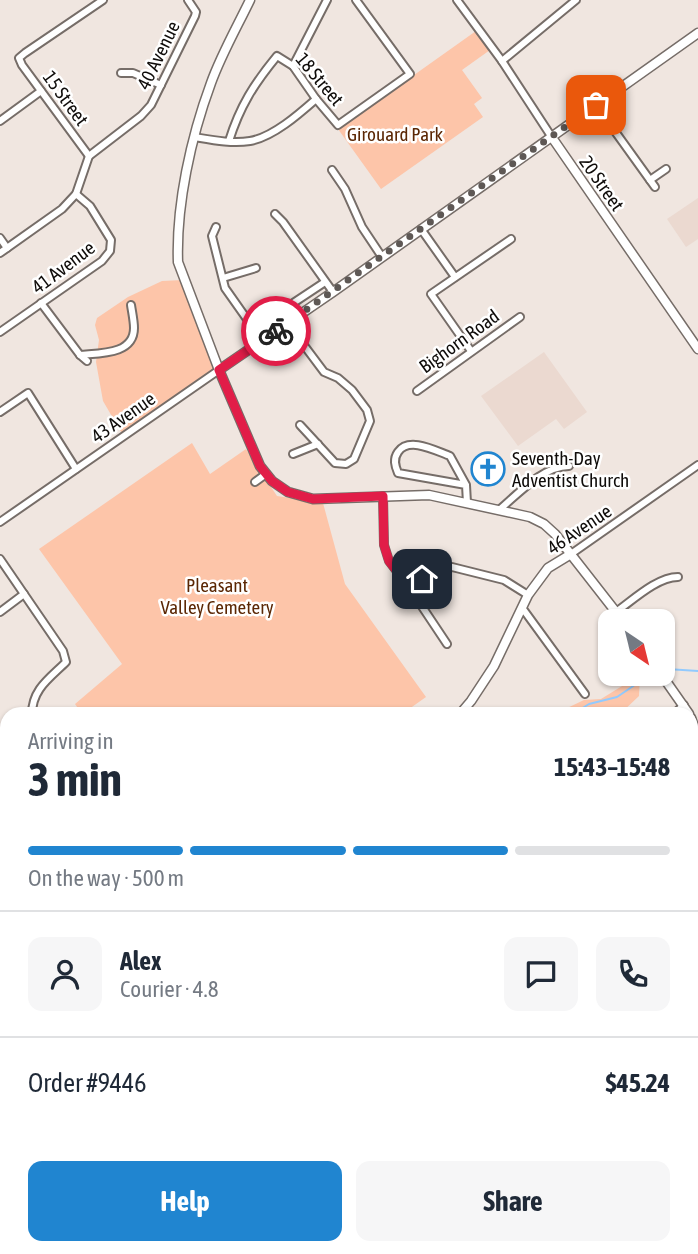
<!DOCTYPE html>
<meta charset="utf-8">
<style>
:root{--surface:#fff;--page:#f6f6f7;--text:#1f2937;--muted:#747a83;--line:#e0e1e3;--accent:#2085d0}
body{margin:0;font-family:"Asap Condensed",sans-serif;background:var(--page);color:var(--text);height:100vh;display:flex;flex-direction:column;font-size:26px;white-space:nowrap}
*{box-sizing:border-box;margin:0}
p{font-size:23px;color:var(--muted)}
.icon{flex:none;width:38px;height:38px;fill:none;stroke:currentColor;stroke-width:2;stroke-linecap:round;stroke-linejoin:round}
.map{position:relative;flex:1;overflow:hidden}
.sheet{position:absolute;left:0px;top:707px;width:698px;height:548px;display:flex;flex-direction:column;background:var(--surface);border-radius:21px 21px 0 0;box-shadow:0 2px 5px #0004}
.sheet>*{flex:none}
.needle{width:46px;rotate:145deg}
.controls{position:absolute;left:598px;top:609px;display:grid;gap:14px}
.controls a{display:grid;place-items:center;width:77px;height:77px;border-radius:14px;background:var(--surface);box-shadow:0 2px 5px #0004;font-size:35px}
.pin{position:absolute;display:grid;place-items:center;width:60px;height:60px;color:#fff;margin:-30px;border-radius:14px;box-shadow:0 4px 10px #0006}
.courier{position:absolute;display:grid;place-items:center;width:70px;height:70px;margin:-35px;border:5px solid #e11d48;border-radius:50%;background:#fff;color:#222;box-shadow:0 2px 9px #0007}
.summary em{font-style:normal;font-weight:700}
.summary div{display:flex;flex-direction:column-reverse}
.summary{display:flex;align-items:center;justify-content:space-between;height:119px;padding:0 28px}
h1{font-size:46px;font-weight:700;line-height:52px}
.bar{display:grid;grid-template-columns:repeat(4,1fr);gap:10px 7px;align-content:center;height:84px;padding:0 28px}
.bar i{height:9px;border-radius:5px;background:var(--line)}
.bar .selected{background:var(--accent)}
.bar p{grid-column:span 4}
.line{display:flex;align-items:center;gap:18px;padding:0 28px;border-top:2px solid var(--line)}
.line div{flex:1}
.round{display:grid;place-items:center;flex:none;width:74px;height:74px;border-radius:14px;background:var(--page)}
.primary-button{display:flex;gap:14px;margin-top:auto;padding:14px 28px}
.primary-button a{flex:1;height:80px;border-radius:14px;background:var(--accent);color:#fff;font-size:28px;font-weight:700;line-height:80px;text-align:center}
.primary-button a+a{background:var(--page);color:var(--text)}
.map>svg:first-child{display:block}
</style>
<div class="map">
<svg width="698" height="1254" viewBox="0 0 698 1254">
<rect width="100%" height="100%" fill="#f0e6e0"/>
<g fill="#ebd9d0">
<path d="M698 198V239L686 247 667 219Z"/>
<path d="M544 352 587 412 564 429 556 419 518 446 481 396Z"/>
</g>
<g fill="#fdc5a9">
<path d="M476 31 490 50 462 70 482 98 474 104 483 117 381 189 338 129Z"/>
<path d="M183 280 220 366 124 437 103 401 96 362 99 340 95 325 97 318 128 297 162 281Z"/>
<path d="M192 443 210 474 246 449 277 496 323 503 345 584 426 697 402 714H82L75 704 122 664 39 549Z"/>
<path d="M640 675 639 696 620 714H542L563 710 584 700 601 699Z"/>
<path d="M592 1248H682L687 1254H584Z"/>
</g>
<g fill="none" stroke-linecap="round" stroke-linejoin="round">
<g stroke="#92cafe" stroke-width="2">
<path d="M667 669 698 671"/>
<path d="M573 714 589 704 617 697 651 674"/>
</g>
<defs>
<g id="minor">
<path d="M457 0 502 61 551 136"/>
<path d="M502 61 576 0"/>
<path d="M293 66 327 0"/>
<path d="M121 73H133L161 85"/>
<path d="M596 105 655 187"/>
<path d="M0 121 41 91"/>
<path d="M194 137C212 140 232 144 250 141 273 137 299 114 316 99"/>
<path d="M229 141C240 106 254 84 277 56L293 66 316 99 338 125 410 74 356 0"/>
<path d="M89 156 22 65 19 58 25 53 103 0"/>
<path d="M332 170 345 189 362 227 382 257"/>
<path d="M650 180 666 169"/>
<path d="M275 214 283 222 333 292"/>
<path d="M216 227 212 236 225 288 254 329 264 340"/>
<path d="M421 229 455 277"/>
<path d="M0 238 7 248"/>
<path d="M0 253 62 209 76 194 89 156 141 116 151 105 195 16 196 12 188 0"/>
<path d="M223 278 256 268"/>
<path d="M41 303 80 355 87 361"/>
<path d="M288 324 324 372 338 378 352 390 367 410 370 421 354 459 346 464 335 463 300 425"/>
<path d="M254 329 325 282"/>
<path d="M0 332 102 261 110 251 111 240 90 206 76 194"/>
<path d="M471 351 431 294 511 239"/>
<path d="M80 355C99 353 134 355 134 328 134 321 132 312 131 305"/>
<path d="M417 391 520 317"/>
<path d="M0 412 28 393 76 469"/>
<path d="M293 454 318 444"/>
<path d="M255 482 266 474"/>
<path d="M466 485 398 473C395 466 393 459 398 452 409 436 436 451 450 456L466 485 467 503"/>
<path d="M383 496 384 545 389 561 409 587 447 644"/>
<path d="M499 510C518 494 543 466 569 466"/>
<path d="M0 522 219 370"/>
<path d="M571 554 698 465"/>
<path d="M0 559 63 651 66 662C50 678 32 689 32 714"/>
<path d="M409 587 435 571 452 567 504 580 528 595"/>
<path d="M523 609 585 694"/>
<path d="M0 612 24 594"/>
<path d="M616 612C633 600 657 577 678 577"/>
<path d="M674 714 684 705"/>
<path d="M0 849 7 845"/>
<path d="M270 1248 274 1254"/>
<path d="M393 1248 397 1254"/>
<path d="M463 1254 472 1248"/>
</g>
<g id="tertiary">
<path d="M250 0C237 27 221 55 211 83 191 137 176 205 178 262L219 370 260 466 272 481 288 492 313 499 429 495 530 517 544 524 555 534 623 621"/>
<path d="M551 136 698 349"/>
<path d="M219 370 333 292 698 33"/>
<path d="M661 674 689 714"/>
<path d="M460 714 471 701 494 666 528 595 548 568 571 554"/>
<path d="M691 718 698 739"/>
<path d="M0 962 7 959"/>
</g>
<g id="secondary">
<path d="M691 851 696 831 698 812"/>
<path d="M691 868 698 864"/>
<path d="M148 1254 157 1248"/>
</g>
</defs>
<use href="#minor" stroke="#766d68" stroke-width="10"/>
<use href="#tertiary" stroke="#766d68" stroke-width="11"/>
<use href="#secondary" stroke="#766d68" stroke-width="12"/>
<use href="#minor" stroke="#fff" stroke-width="6"/>
<use href="#tertiary" stroke="#fff" stroke-width="8"/>
<use href="#secondary" stroke="#c1dff6" stroke-width="9"/>
</g>
<g fill="none" stroke-linecap="round" stroke-linejoin="round">
<path stroke="#5e5855" stroke-width="7" stroke-dasharray="0 12.6" d="M276 331 596 105"/>
<path stroke="#e11d48" stroke-width="9" d="M276 331 219 370 260 466 272 481 288 492 313 499 383 496 384 545 389 561 409 587 422 579"/>
</g>
<defs>
<symbol id="church-ring" viewBox="-11 -11 22 22"><circle r="9.5" fill="#fff" stroke="#2085d0" stroke-width="1.5"/><path d="M-1.2-6h2.4v3.5h3.3v2.4h-3.3V6h-2.4V-.1h-3.3v-2.4h3.3Z" fill="#2085d0"/></symbol>
</defs>
<g fill-rule="evenodd">
<use href="#church-ring" x="469" y="450" width="38" height="38"/>
</g>
<g text-anchor="middle" stroke-width="5" stroke-linejoin="round" paint-order="stroke">
<g font-size="19" fill="#0f0c0a" stroke="#fff">
<text transform="translate(158 55) rotate(-64)" y="7">40 Avenue</text>
<text transform="translate(320 79) rotate(50)" y="7">18 Street</text>
<text transform="translate(66 98) rotate(54)" y="7">15 Street</text>
<text transform="translate(602 183) rotate(55)" y="7">20 Street</text>
<text transform="translate(63 267) rotate(-37)" y="7">41 Avenue</text>
<text transform="translate(459 341) rotate(-36)" y="7">Bighorn Road</text>
<text transform="translate(123 417) rotate(-35)" y="7">43 Avenue</text>
<text transform="translate(579 529) rotate(-34)" y="7">46 Avenue</text>
</g>
<g font-size="19" fill="#5b2704" stroke="#fff">
<text x="395" y="141">Girouard Park</text>
<text x="217" y="592">Pleasant<tspan x="217" dy="22">Valley Cemetery</tspan></text>
</g>
<g font-size="19" fill="#0f0c0a" stroke="#fff" text-anchor="start">
<text x="512" y="465">Seventh-Day<tspan x="512" dy="22">Adventist Church</tspan></text>
</g>
</g>
</svg>
<div class="controls">
<a><svg class="needle" viewBox="-14 -14 28 28"><path d="M0-13l5 13h-10z" fill="#e53935"/><path d="M0 13l5-13h-10z" fill="#747a83"/></svg></a>
</div>
<div class="pin" style="left:596px;top:105px;background:#ea580c"><svg class="icon" aria-label="bag" viewBox="0 0 24 24"><path d="M5 8h14l-1 12H6zM9 8a3 3 0 0 1 6 0"/></svg></div>
<div class="pin" style="left:422px;top:579px;background:#1f2937"><svg class="icon" aria-label="home" viewBox="0 0 24 24"><path d="M3 11l9-7 9 7M6 9v11h12V9"/></svg></div>
<div class="courier" style="left:276px;top:331px"><svg class="icon" aria-label="bike" viewBox="0 0 24 24"><circle cx="6" cy="16" r="4"/><circle cx="18" cy="16" r="4"/><path d="M6 16l4-8h5l3 8M10 8l3 8H6M13 5h3"/></svg></div>
<section class="sheet">
<div class="summary"><div><h1>3 min</h1><p>Arriving in</p></div><em>15:43–15:48</em></div>
<div class="bar"><i class="selected"></i><i class="selected"></i><i class="selected"></i><i></i><p>On the way · 500 m</p></div>
<div class="line" style="height:126px"><a class="round"><svg class="icon" aria-label="person" viewBox="0 0 24 24"><circle cx="12" cy="8" r="4"/><path d="M4 21q1-7 8-7t8 7"/></svg></a><div><b>Alex</b><p>Courier · 4.8</p></div><a class="round"><svg class="icon" aria-label="chat" viewBox="0 0 24 24"><path d="M4 5h16v11H9l-5 4z"/></svg></a><a class="round"><svg class="icon" aria-label="phone" viewBox="0 0 24 24"><path d="M5 4h4l2 5-3 2q2 4 5 5l2-3 5 2v4C11 20 4 13 5 4z"/></svg></a></div>
<div class="line" style="height:91px"><div>Order #9446</div><b>$45.24</b></div>
<div class="primary-button"><a>Help</a><a>Share</a></div>
</section>
</div>
